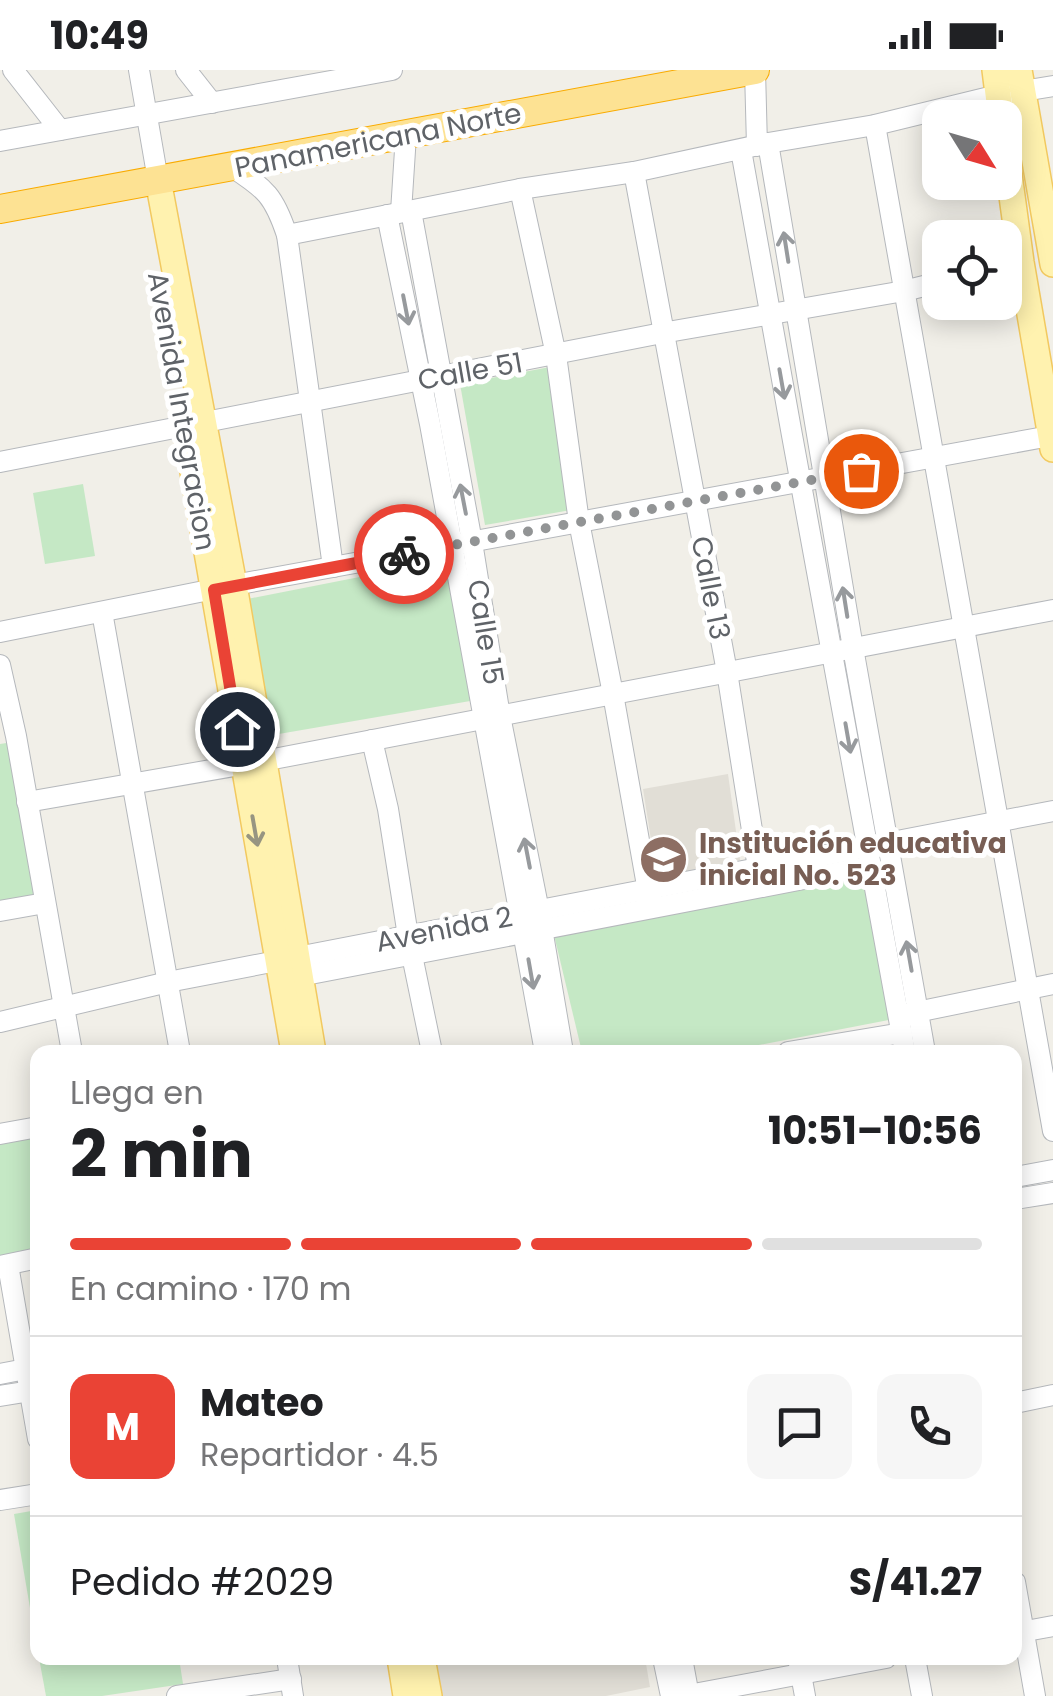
<!DOCTYPE html>
<html lang="es">
<meta charset="utf-8">
<style>
:root{--surface:#fff;--page:#f6f6f6;--text:#202124;--muted:#757577;--line:#e0e0e0;--accent:#ea4335}
body{margin:0;font-family:Poppins,sans-serif;background:var(--page);color:var(--text);height:100vh;display:flex;flex-direction:column;font-size:38px;white-space:nowrap}
*{box-sizing:border-box;margin:0}
p{font-size:32px;color:var(--muted)}
.icon{flex:none;width:55px;height:55px;fill:none;stroke:currentColor;stroke-width:2;stroke-linecap:round;stroke-linejoin:round}
.map{position:relative;flex:1;overflow:hidden}
.side{position:absolute;left:30px;top:975px;width:992px;height:620px;display:flex;flex-direction:column;background:var(--surface);border-radius:20px;box-shadow:0 5px 25px #0003}
.side>*{flex:none}
.needle{width:65px;rotate:127deg}
.tools{position:absolute;left:922px;top:30px;display:grid;gap:20px}
.tools a{display:grid;place-items:center;width:100px;height:100px;border-radius:20px;background:var(--surface);box-shadow:0 5px 25px #0003;font-size:50px}
.pin{position:absolute;display:grid;place-items:center;width:85px;height:85px;color:#fff;margin:-42px;border:5px solid #fff;border-radius:50%;box-shadow:0 2px 10px #0007}
.courier{position:absolute;display:grid;place-items:center;width:100px;height:100px;margin:-50px;border:8px solid #ea4335;border-radius:50%;background:#fff;color:#222;box-shadow:0 2px 12px #0007}
.overview em{font-style:normal;font-weight:700}
.overview div{display:flex;flex-direction:column-reverse}
.overview{display:flex;align-items:center;justify-content:space-between;height:170px;padding:0 40px}
h1{font-size:65px;font-weight:700;line-height:75px}
.bar{display:grid;grid-template-columns:repeat(4,1fr);gap:15px 10px;align-content:center;height:120px;padding:0 40px}
.bar i{height:12px;border-radius:8px;background:var(--line)}
.bar .current{background:var(--accent)}
.bar p{grid-column:span 4}
.line{display:flex;align-items:center;gap:25px;padding:0 40px;border-top:2px solid var(--line)}
.line div{flex:1}
.round{display:grid;place-items:center;flex:none;width:105px;height:105px;border-radius:20px;background:var(--page)}
.status{display:flex;justify-content:space-between;align-items:center;height:70px;padding:0 50px;background:var(--surface);direction:ltr}
.status svg{height:28px;fill:currentColor}
.map>svg:first-child{display:block}
</style>
<div class="status"><b>10:49</b><svg viewBox="0 0 49 12"><path d="M0 12V9h3v3zM5 12V6h3v6zM10 12V3h3v9zM15 12V0h3v12zM26 1h20v11H26zM47 4h2v5h-2z"/></svg></div>
<div class="map">
<svg width="1053" height="1626" viewBox="0 0 1053 1626">
<rect width="100%" height="100%" fill="#f1efe8"/>
<g fill="#e1ded6">
<path d="M728 704 740 790 657 808 643 719Z"/>
<path d="M434 1588H645L650 1617 606 1626H443Z"/>
</g>
<g fill="#c5e8c5">
<path d="M550 297 571 440 485 455 460 314Z"/>
<path d="M83 414 95 486 45 494 33 423Z"/>
<path d="M451 489 476 630 273 665 247 529Z"/>
<path d="M13 672 40 829 0 836V674Z"/>
<path d="M870 806 899 948 723 982H582L554 865Z"/>
<path d="M37 1065V1179L0 1186V1073Z"/>
<path d="M37 1440H38L37 1579 14 1444Z"/>
<path d="M39 1588H179L183 1614 102 1626H46Z"/>
</g>
<g fill="none" stroke-linecap="round" stroke-linejoin="round">
<defs>
<g id="minor">
<path d="M13 0 60 60"/>
<path d="M139 0 158 110"/>
<path d="M186 0 212 33"/>
<path d="M755 0 757 76"/>
<path d="M875 55 1053 1061"/>
<path d="M0 71 392 0"/>
<path d="M768 73 853 578 925 982"/>
<path d="M741 80C794 381 850 682 905 982"/>
<path d="M232 97C266 119 274 126 287 165L333 497"/>
<path d="M634 102 727 602 761 817"/>
<path d="M520 119 556 285 579 452 613 624 651 838"/>
<path d="M411 141 472 472 500 646 539 841 563 982"/>
<path d="M401 142 406 65"/>
<path d="M387 145 430 354 545 982"/>
<path d="M287 165 520 119 634 102 768 73 875 55 998 25 1053 16"/>
<path d="M0 392 662 263 904 221 940 212"/>
<path d="M102 542 180 982"/>
<path d="M0 562 234 515 1050 366"/>
<path d="M0 595 16 666 72 982"/>
<path d="M372 670 388 739 408 866 432 982"/>
<path d="M27 732 263 691 1053 540"/>
<path d="M0 841 45 833"/>
<path d="M300 906 871 796"/>
<path d="M907 944 1053 914"/>
<path d="M0 952 168 912 1053 741"/>
<path d="M788 982 902 963"/>
<path d="M0 1064 38 1057"/>
<path d="M1015 1107 1053 1100"/>
<path d="M1015 1129 1053 1123"/>
<path d="M8 1195 38 1369"/>
<path d="M0 1196 38 1188"/>
<path d="M0 1304 36 1297"/>
<path d="M0 1326 37 1320"/>
<path d="M1015 1333 1053 1325"/>
<path d="M0 1430 38 1424"/>
<path d="M1015 1512 1035 1626"/>
<path d="M1015 1563 1053 1556"/>
<path d="M287 1588 293 1626"/>
<path d="M663 1588 671 1626"/>
<path d="M682 1588 689 1626"/>
<path d="M798 1588 805 1626"/>
<path d="M915 1588 922 1626"/>
<path d="M177 1626 291 1609"/>
<path d="M683 1626 886 1588"/>
</g>
<g id="major">
<path d="M995 0 1001 48"/>
<path d="M1019 0 1053 194"/>
<path d="M1005 75 1021 192 1053 379"/>
<path d="M158 110 234 515 313 982"/>
<path d="M184 350 294 982"/>
<path d="M400 1588 406 1626"/>
<path d="M422 1588 429 1626"/>
</g>
<path id="highway" d="M0 139 755 0"/>
</defs>
<use href="#minor" stroke="#b5b8bc" stroke-width="22"/>
<use href="#major" stroke="#f2c960" stroke-width="28"/>
<use href="#highway" stroke="#f9ab00" stroke-width="30"/>
<use href="#minor" stroke="#fff" stroke-width="20"/>
<use href="#major" stroke="#fff2af" stroke-width="25"/>
<use href="#highway" stroke="#fde293" stroke-width="28"/>
</g>
<defs><path id="oneway-shaft" d="M-6 0H5M1.5-3L5.5 0L1.5 3" fill="none" stroke-width="1.6" stroke-linecap="round" stroke-linejoin="round" transform="scale(2.5)"/></defs>
<g stroke="#979a9d">
<use href="#oneway-shaft" transform="translate(786 177) rotate(-99)"/>
<use href="#oneway-shaft" transform="translate(406 240) rotate(79)"/>
<use href="#oneway-shaft" transform="translate(782 314) rotate(80)"/>
<use href="#oneway-shaft" transform="translate(463 429) rotate(-101)"/>
<use href="#oneway-shaft" transform="translate(845 532) rotate(-99)"/>
<use href="#oneway-shaft" transform="translate(848 668) rotate(80)"/>
<use href="#oneway-shaft" transform="translate(527 783) rotate(-101)"/>
<use href="#oneway-shaft" transform="translate(909 886) rotate(-100)"/>
<use href="#oneway-shaft" transform="translate(531 904) rotate(80)"/>
</g>
<use stroke="#979581" href="#oneway-shaft" transform="translate(255 761) rotate(80)"/>
<g fill="none" stroke-linecap="round" stroke-linejoin="round">
<path stroke="#929495" stroke-width="10" stroke-dasharray="0 18" d="M404 484 861 401"/>
<path stroke="#ea4335" stroke-width="12" d="M237 659 214 520 404 484"/>
</g>
<defs>
<symbol id="school-disc" viewBox="-11 -11 22 22"><circle r="9.5" fill="#8d6e63" stroke="#fff"/><path d="M0-5L7-2L0 1L-7-2ZM-4 1L0 2.5L4 1V4Q0 6-4 4Z" fill="#fff"/></symbol>
</defs>
<g fill-rule="evenodd">
<use href="#school-disc" x="636" y="762" width="55" height="55"/>
</g>
<g text-anchor="middle" stroke-width="10" stroke-linejoin="round" paint-order="stroke">
<g font-size="28" fill="#5f6368" stroke="#fff">
<text transform="translate(378 70) rotate(-11)" y="10">Panamericana Norte</text>
<text transform="translate(470 301) rotate(-10)" y="10">Calle 51</text>
<text transform="translate(182 341) rotate(80)" y="10">Avenida Integracion</text>
<text transform="translate(711 518) rotate(79)" y="10">Calle 13</text>
<text transform="translate(486 562) rotate(81)" y="10">Calle 15</text>
<text transform="translate(444 859) rotate(-11)" y="10">Avenida 2</text>
</g>
<g font-size="28" font-weight="bold" fill="#785e54" stroke="#fff" text-anchor="start">
<text x="699" y="783">Institución educativa<tspan x="699" dy="32">inicial No. 523</tspan></text>
</g>
</g>
</svg>
<div class="tools">
<a><svg class="needle" viewBox="-14 -14 28 28"><path d="M0-13l5 13h-10z" fill="#e53935"/><path d="M0 13l5-13h-10z" fill="#757577"/></svg></a>
<a><svg class="icon" aria-label="locate" viewBox="0 0 24 24"><circle cx="12" cy="12" r="6"/><path d="M12 2v4M12 18v4M2 12h4M18 12h4"/></svg></a>
</div>
<div class="pin" style="left:861px;top:401px;background:#ea580c"><svg class="icon" aria-label="bag" viewBox="0 0 24 24"><path d="M5 8h14l-1 12H6zM9 8a3 3 0 0 1 6 0"/></svg></div>
<div class="pin" style="left:237px;top:659px;background:#1f2937"><svg class="icon" aria-label="home" viewBox="0 0 24 24"><path d="M3 11l9-7 9 7M6 9v11h12V9"/></svg></div>
<div class="courier" style="left:404px;top:484px"><svg class="icon" aria-label="bike" viewBox="0 0 24 24"><circle cx="6" cy="16" r="4"/><circle cx="18" cy="16" r="4"/><path d="M6 16l4-8h5l3 8M10 8l3 8H6M13 5h3"/></svg></div>
<section class="side">
<div class="overview"><div><h1>2 min</h1><p>Llega en</p></div><em>10:51–10:56</em></div>
<div class="bar"><i class="current"></i><i class="current"></i><i class="current"></i><i></i><p>En camino · 170 m</p></div>
<div class="line" style="height:180px"><b class="round" style="background:var(--accent);color:#fff">M</b><div><b>Mateo</b><p>Repartidor · 4.5</p></div><a class="round"><svg class="icon" aria-label="chat" viewBox="0 0 24 24"><path d="M4 5h16v11H9l-5 4z"/></svg></a><a class="round"><svg class="icon" aria-label="phone" viewBox="0 0 24 24"><path d="M5 4h4l2 5-3 2q2 4 5 5l2-3 5 2v4C11 20 4 13 5 4z"/></svg></a></div>
<div class="line" style="height:130px"><div>Pedido #2029</div><b>S/41.27</b></div>
</section>
</div>
